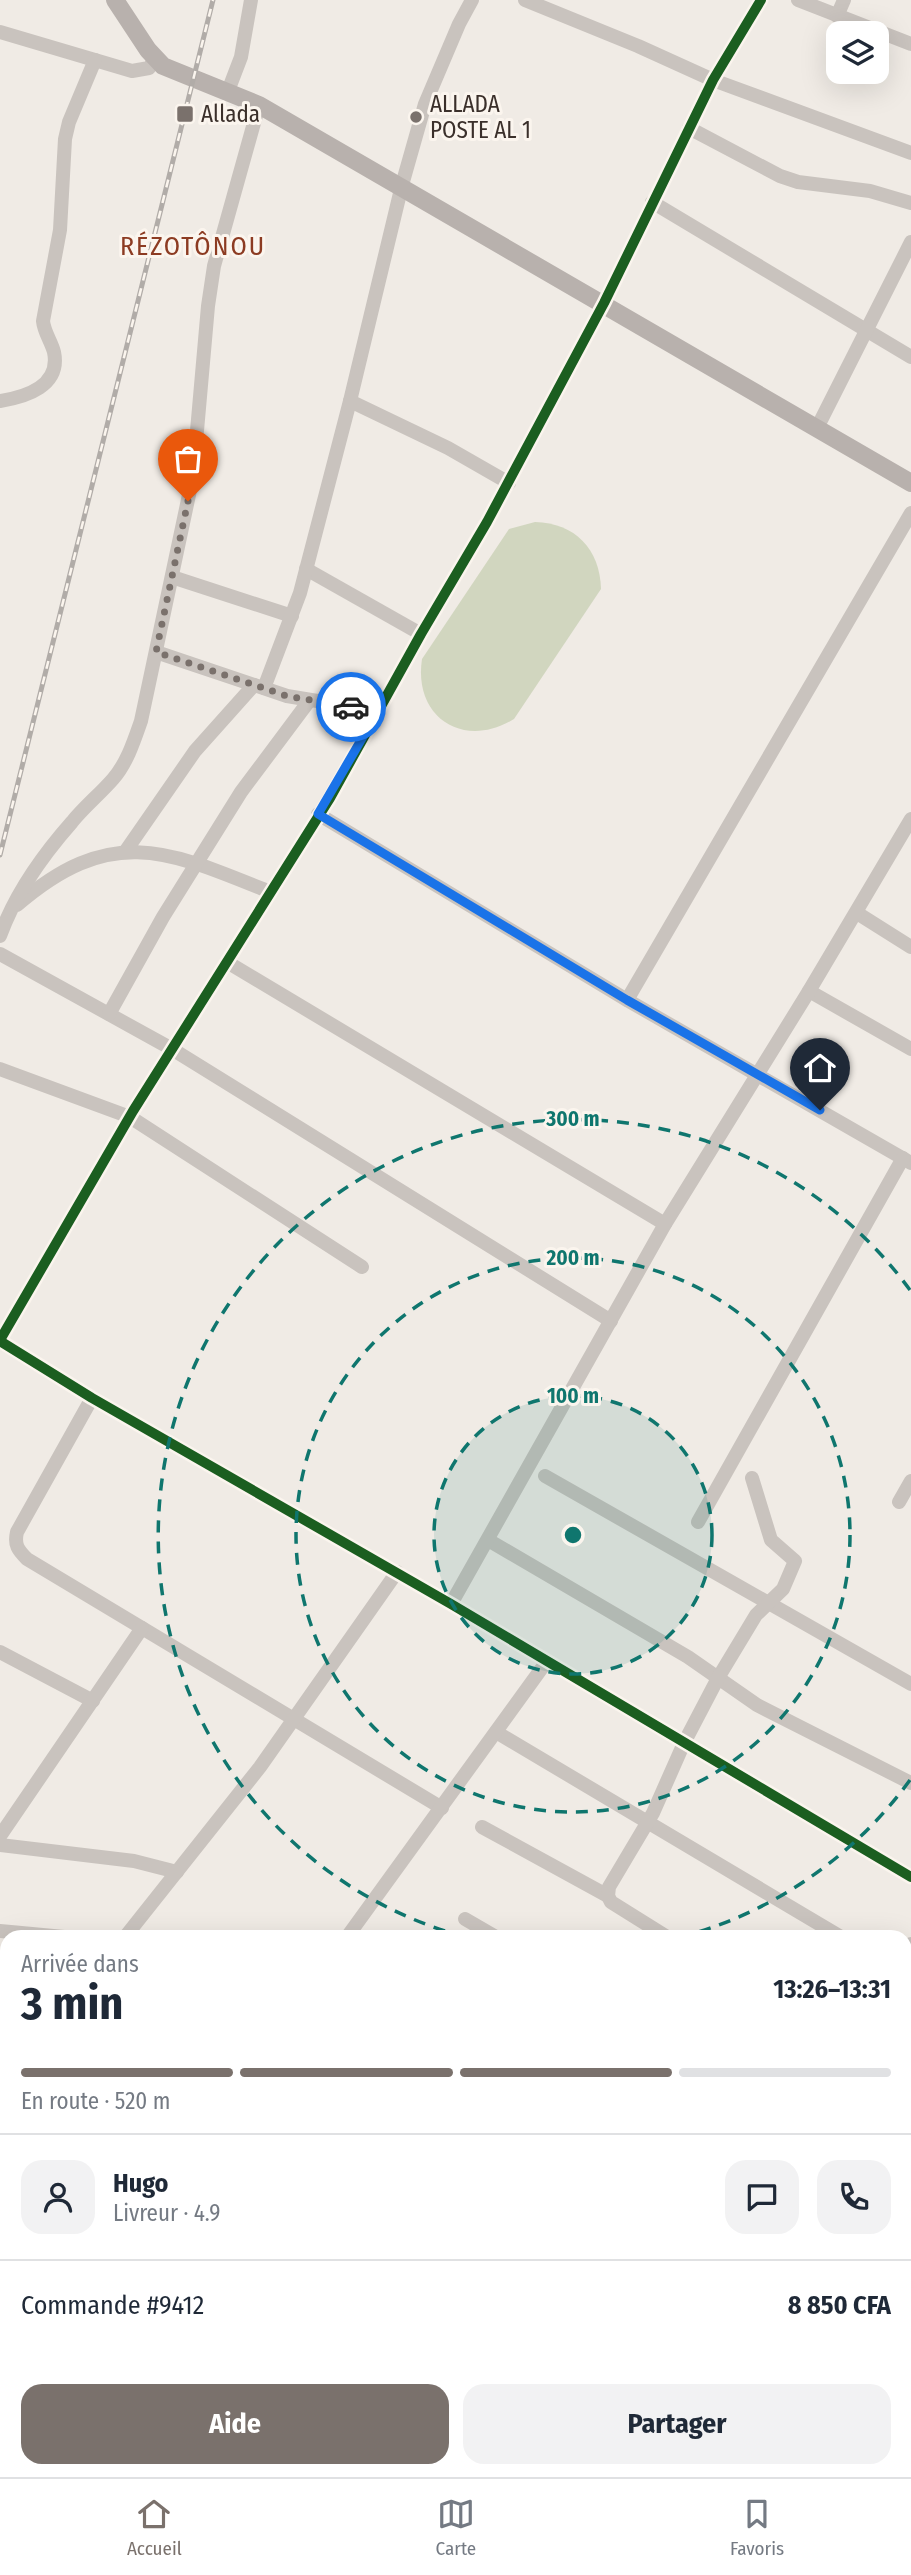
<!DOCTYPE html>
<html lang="fr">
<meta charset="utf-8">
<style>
:root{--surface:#fff;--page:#f2f2f3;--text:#1f2937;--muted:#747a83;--line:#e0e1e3;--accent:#7a716c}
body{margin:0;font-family:"Fira Sans Condensed",sans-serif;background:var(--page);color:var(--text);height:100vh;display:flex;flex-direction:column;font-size:26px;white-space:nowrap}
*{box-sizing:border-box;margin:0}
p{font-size:23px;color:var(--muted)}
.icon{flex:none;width:38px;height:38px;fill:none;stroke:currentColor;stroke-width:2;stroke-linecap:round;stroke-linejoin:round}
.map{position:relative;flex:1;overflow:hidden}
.panel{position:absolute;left:0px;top:1930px;width:912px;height:548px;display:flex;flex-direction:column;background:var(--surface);border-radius:21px 21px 0 0;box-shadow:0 7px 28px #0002}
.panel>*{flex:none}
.controls{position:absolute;left:826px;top:21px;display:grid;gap:14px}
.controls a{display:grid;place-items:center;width:63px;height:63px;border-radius:14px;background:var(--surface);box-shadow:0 7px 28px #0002;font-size:35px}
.pin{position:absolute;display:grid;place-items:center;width:60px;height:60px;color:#fff;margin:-72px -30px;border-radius:50% 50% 50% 0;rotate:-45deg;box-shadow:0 0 7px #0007}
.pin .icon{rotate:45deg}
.courier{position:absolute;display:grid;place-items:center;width:70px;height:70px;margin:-35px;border:5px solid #1a73e8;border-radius:50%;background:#fff;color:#222;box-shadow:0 2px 9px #0007}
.headline em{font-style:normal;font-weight:700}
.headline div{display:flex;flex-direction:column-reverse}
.headline{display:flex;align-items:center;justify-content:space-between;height:119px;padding:0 21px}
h1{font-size:46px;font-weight:700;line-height:52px}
.bar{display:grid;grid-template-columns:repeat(4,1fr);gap:10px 7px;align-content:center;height:84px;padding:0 21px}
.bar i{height:9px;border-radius:5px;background:var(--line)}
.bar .on{background:var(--accent)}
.bar p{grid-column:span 4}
.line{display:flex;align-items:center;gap:18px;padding:0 21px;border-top:2px solid var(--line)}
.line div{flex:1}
.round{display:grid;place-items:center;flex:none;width:74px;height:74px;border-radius:21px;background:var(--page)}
.cta{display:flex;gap:14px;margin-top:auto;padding:14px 21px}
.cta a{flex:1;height:80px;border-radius:21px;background:var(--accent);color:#fff;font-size:28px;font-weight:700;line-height:80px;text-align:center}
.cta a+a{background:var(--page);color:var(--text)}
.dock{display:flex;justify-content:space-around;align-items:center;height:98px;border-top:2px solid var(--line);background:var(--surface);font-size:19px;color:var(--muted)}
.dock a{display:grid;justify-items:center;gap:4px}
.dock .on{color:var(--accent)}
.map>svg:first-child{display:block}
</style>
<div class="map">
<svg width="911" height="2477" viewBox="0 0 911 2477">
<rect width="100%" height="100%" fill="#f0ebe5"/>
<path fill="#d1d6bf" d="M535 522C575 523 600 549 601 589L514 719C464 750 413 718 422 659L509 529Z"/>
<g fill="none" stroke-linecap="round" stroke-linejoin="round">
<g stroke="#c9c3be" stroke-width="14">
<path d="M525 0 638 46 713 80 911 153"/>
<path d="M798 0 911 44"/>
<path d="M837 16 844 0"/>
<path d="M0 32 132 71 149 68 155 59"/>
<path d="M228 91 241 57 251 0"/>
<path d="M689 128 780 176 798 182 870 191 911 203"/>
<path d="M652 202 911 357"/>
<path d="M0 401C26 397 61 386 54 352 51 341 44 332 43 321L60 230 65 139 69 122 95 60"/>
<path d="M350 401 448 448 509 483"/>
<path d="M817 428 911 242"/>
<path d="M306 569 421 634"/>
<path d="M172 577 292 616"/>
<path d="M156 652 287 696 378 711"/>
<path d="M264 688 300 593 350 401 402 185 425 104 459 24 472 0"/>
<path d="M318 814 627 1000 911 1163"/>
<path d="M125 852 195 751 254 685"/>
<path d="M17 905C111 824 167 850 270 892"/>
<path d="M857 913 911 947"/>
<path d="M0 936C15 894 42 856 72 822 84 807 100 794 113 779 127 763 134 741 141 721L193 476 208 306 214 266 259 105"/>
<path d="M0 954 172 1049 611 1321"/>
<path d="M227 962 665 1224"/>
<path d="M809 991 911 1049"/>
<path d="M627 1000 911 513"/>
<path d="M109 1014 163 917 241 792 309 701"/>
<path d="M0 1069 130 1117 362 1267"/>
<path d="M0 1340 133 1111 330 798 421 634 487 522 604 303 713 80 761 0"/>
<path d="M0 1341 92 1398 451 1604 911 1877"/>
<path d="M92 1398 17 1532C14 1545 18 1550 27 1559L442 1808"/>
<path d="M545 1476 911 1684"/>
<path d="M899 1502 911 1481"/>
<path d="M698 1522 903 1158"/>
<path d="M488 1540 688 1657 757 1705 911 1783"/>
<path d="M451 1604 665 1224 809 991 911 819"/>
<path d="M0 1652 93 1701"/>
<path d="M496 1732 841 1937"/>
<path d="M482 1827 608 1896"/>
<path d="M0 1836 142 1628"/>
<path d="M0 1845 134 1861 177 1872"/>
<path d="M465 1919 496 1937"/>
<path d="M0 1931 64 1937"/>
<path d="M125 1937 260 1767 397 1572"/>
<path d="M347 1937 547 1661"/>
<path d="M667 1937 611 1902 608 1896 609 1887 653 1813 684 1743 718 1678 756 1615 783 1589 795 1561 771 1540 752 1478"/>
<path d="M905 1950 911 1944"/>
<path d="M905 2176 911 2179"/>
<path d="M0 2213 2 2193"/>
<path d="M905 2284 911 2271"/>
<path d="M0 2360H7"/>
<path d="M905 2386 911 2389"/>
<path d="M90 2477 93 2471"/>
</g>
<path stroke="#b8b1ad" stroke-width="18" d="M115 0 148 50 163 66 259 105 911 483"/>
<defs>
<path id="rail" d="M0 855 213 0"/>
</defs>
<use href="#rail" stroke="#b1aca8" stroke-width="5"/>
<use href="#rail" stroke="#fbf5ee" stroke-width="2.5" stroke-dasharray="8" stroke-linecap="butt"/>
<defs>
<g id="cycleway">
<path d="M0 1340 133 1111 330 798 421 634 487 522 604 303 713 80 761 0"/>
<path d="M0 1341 92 1398 451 1604 911 1877"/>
</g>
</defs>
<use href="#cycleway" stroke="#fbf5ee" stroke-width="15"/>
<use href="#cycleway" stroke="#1b5e20" stroke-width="10"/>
</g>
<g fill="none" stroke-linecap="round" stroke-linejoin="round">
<path stroke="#7a716c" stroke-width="7" stroke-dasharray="0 12.6" d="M188 501 156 652 287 696 351 707"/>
<path stroke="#1a73e8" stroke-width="9" d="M351 707 378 711 318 814 627 1000 820 1110"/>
</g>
<circle cx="573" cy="1535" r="139" fill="#0f766e" fill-opacity=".12"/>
<g fill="none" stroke="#0f766e" stroke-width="3.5" stroke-dasharray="12 9">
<circle cx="573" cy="1535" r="139"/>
<circle cx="573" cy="1535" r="277"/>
<path d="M910 1780A416 416 0 0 1 681 1937M465 1937A416 416 0 1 1 910 1290"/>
</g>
<g fill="#7a716c" stroke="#fbf5ee" stroke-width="2.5">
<rect x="176" y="105" width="18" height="18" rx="3.5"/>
<circle cx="416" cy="117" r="7"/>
</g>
<g text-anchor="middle" stroke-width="6" stroke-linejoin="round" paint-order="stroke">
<g font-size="23" fill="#3b302b" stroke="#fbf5ee" text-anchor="start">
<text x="430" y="112">ALLADA<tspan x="430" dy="26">POSTE AL 1</tspan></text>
<text x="201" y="122">Allada</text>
</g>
<g font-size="26" letter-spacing="2" fill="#8c3b22" stroke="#fbf5ee">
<text x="193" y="255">RÉZOTÔNOU</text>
</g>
</g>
<circle cx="573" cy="1535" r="10" fill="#0f766e" stroke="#fbf5ee" stroke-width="3.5"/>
<g font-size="21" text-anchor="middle" font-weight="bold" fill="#0f766e" stroke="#fbf5ee" stroke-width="6" stroke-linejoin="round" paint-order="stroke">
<text x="573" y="1126">300 m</text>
<text x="573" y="1265">200 m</text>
<text x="573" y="1403">100 m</text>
</g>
</svg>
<div class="controls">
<a><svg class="icon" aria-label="layers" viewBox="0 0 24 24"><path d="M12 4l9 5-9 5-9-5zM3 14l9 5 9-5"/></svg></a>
</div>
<div class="pin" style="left:188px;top:501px;background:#ea580c"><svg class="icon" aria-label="bag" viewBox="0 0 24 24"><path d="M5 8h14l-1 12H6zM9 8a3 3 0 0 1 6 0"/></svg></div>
<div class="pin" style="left:820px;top:1110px;background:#1f2937"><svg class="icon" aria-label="home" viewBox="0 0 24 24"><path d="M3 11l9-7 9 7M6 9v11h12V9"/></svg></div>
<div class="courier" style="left:351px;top:707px"><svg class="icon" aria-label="car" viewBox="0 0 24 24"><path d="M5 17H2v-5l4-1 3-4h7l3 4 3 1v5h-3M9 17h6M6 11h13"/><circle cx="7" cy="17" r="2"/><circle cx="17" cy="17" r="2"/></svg></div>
<section class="panel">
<div class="headline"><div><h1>3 min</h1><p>Arrivée dans</p></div><em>13:26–13:31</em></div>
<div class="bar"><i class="on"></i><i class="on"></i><i class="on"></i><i></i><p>En route · 520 m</p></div>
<div class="line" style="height:126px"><a class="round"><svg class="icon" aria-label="person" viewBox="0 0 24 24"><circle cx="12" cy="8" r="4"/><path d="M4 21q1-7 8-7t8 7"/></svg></a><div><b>Hugo</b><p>Livreur · 4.9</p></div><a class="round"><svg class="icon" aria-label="chat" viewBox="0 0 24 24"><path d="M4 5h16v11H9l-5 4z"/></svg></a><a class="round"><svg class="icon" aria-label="phone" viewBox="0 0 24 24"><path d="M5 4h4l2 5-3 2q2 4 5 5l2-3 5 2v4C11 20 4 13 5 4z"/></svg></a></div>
<div class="line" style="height:91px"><div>Commande #9412</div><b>8 850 CFA</b></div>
<div class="cta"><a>Aide</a><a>Partager</a></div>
</section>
</div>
<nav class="dock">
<a class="on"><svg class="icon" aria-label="home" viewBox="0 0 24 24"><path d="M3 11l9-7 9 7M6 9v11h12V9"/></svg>Accueil</a>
<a><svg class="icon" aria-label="map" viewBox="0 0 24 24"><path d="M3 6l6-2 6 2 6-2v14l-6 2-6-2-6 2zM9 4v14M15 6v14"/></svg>Carte</a>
<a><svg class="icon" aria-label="saved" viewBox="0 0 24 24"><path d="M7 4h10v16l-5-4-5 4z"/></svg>Favoris</a>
</nav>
